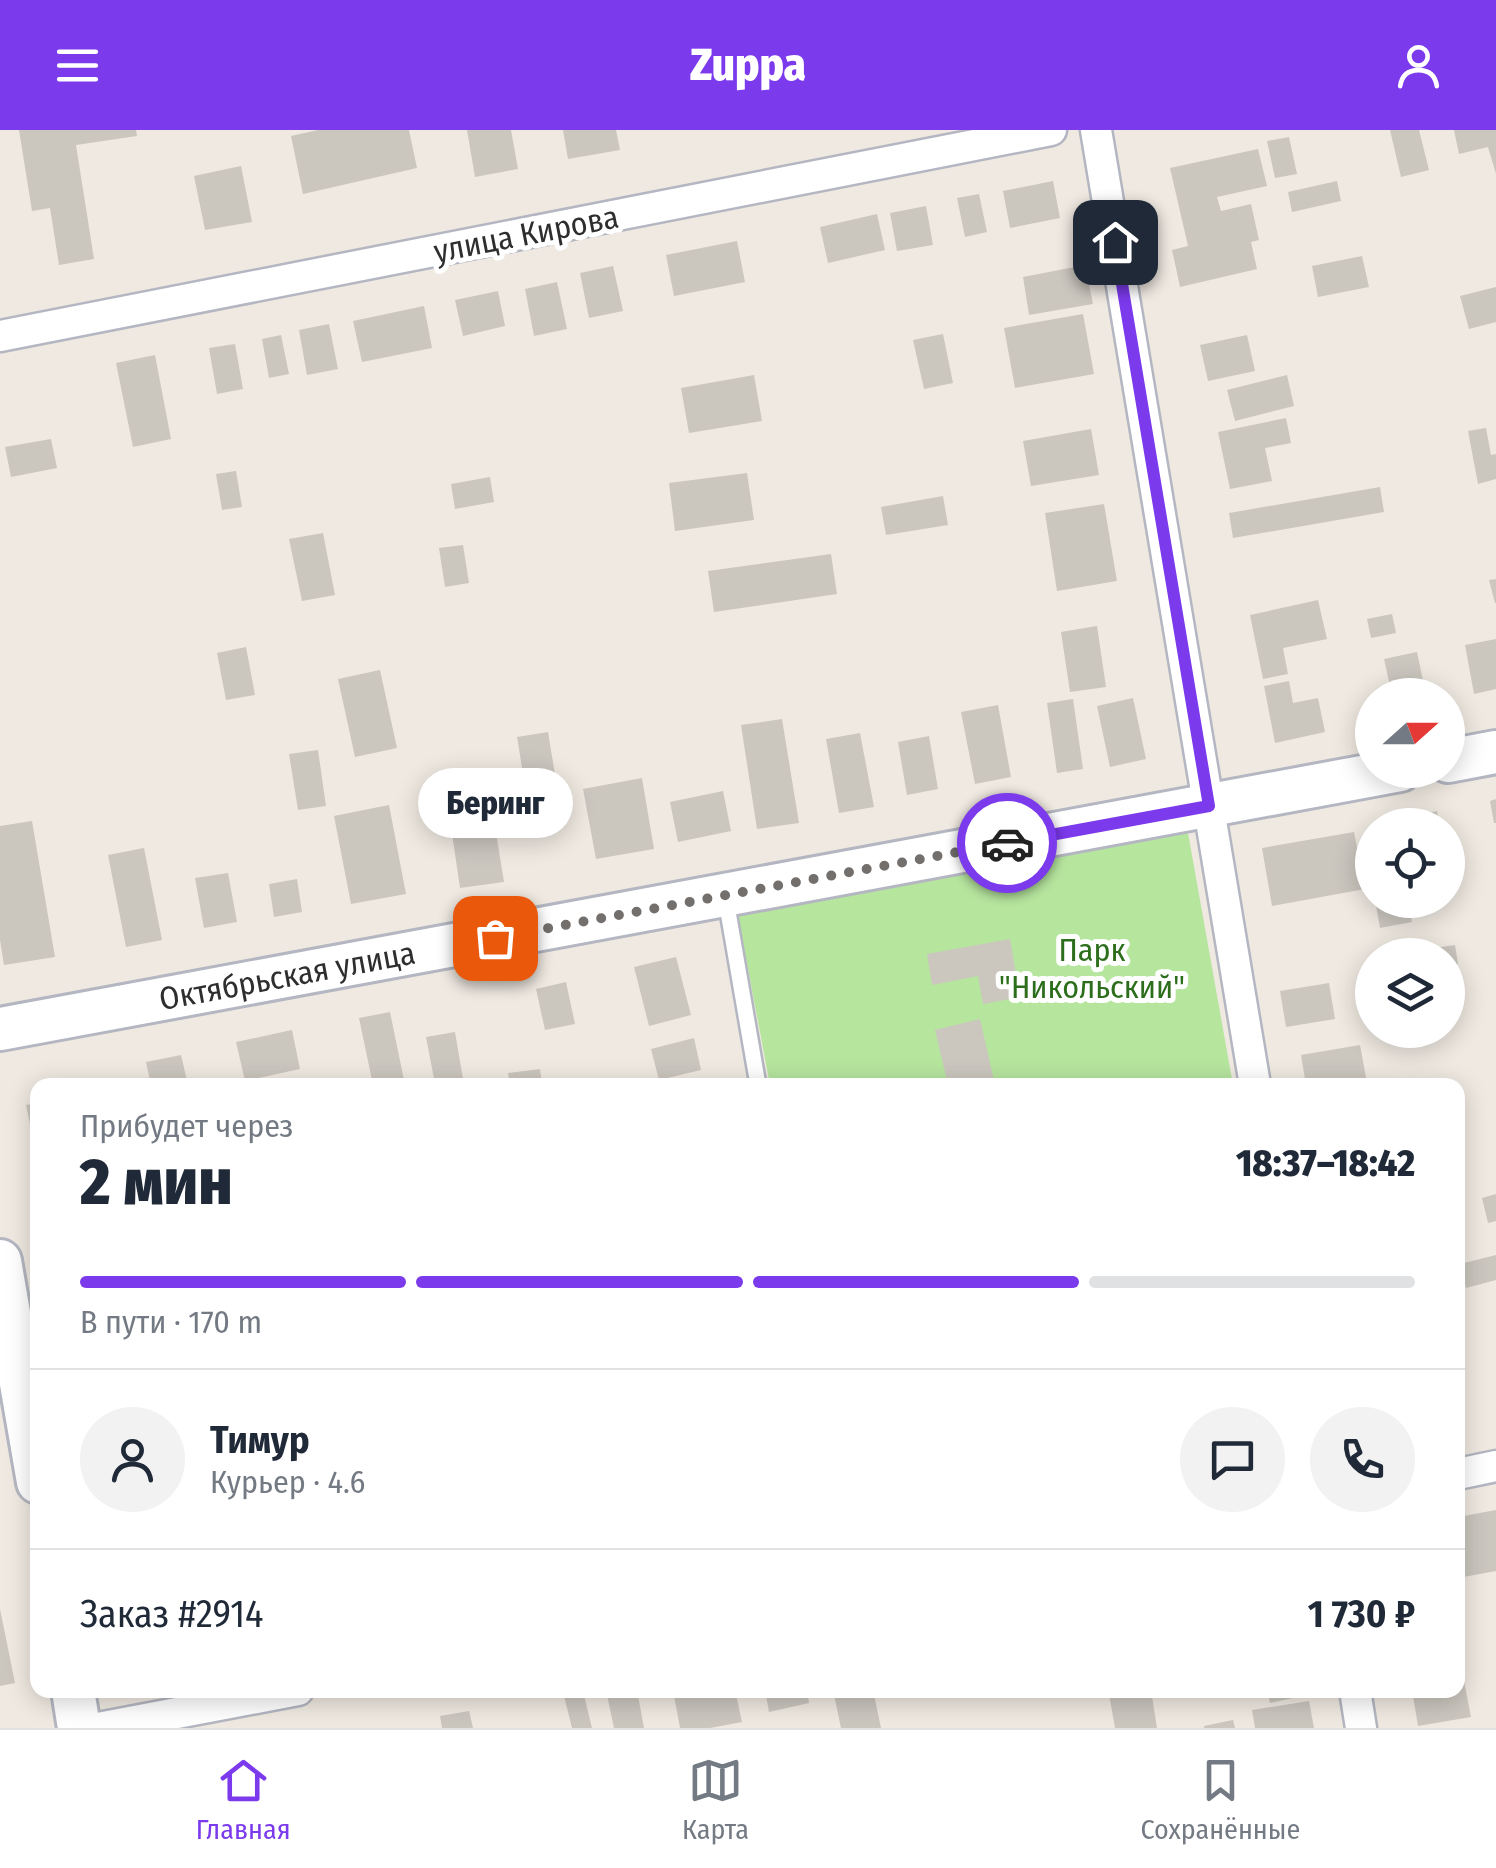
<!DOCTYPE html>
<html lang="ru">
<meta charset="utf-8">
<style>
:root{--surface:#fff;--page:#f2f2f3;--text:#1f2937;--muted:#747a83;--line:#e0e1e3;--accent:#7c3aed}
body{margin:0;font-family:"Fira Sans Condensed",sans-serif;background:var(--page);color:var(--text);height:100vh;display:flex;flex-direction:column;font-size:38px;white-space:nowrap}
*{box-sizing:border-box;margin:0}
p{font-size:32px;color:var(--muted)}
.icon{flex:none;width:55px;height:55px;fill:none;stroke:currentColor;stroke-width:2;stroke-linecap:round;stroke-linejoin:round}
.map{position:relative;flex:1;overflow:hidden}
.details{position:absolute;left:30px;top:948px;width:1435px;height:620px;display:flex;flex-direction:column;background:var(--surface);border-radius:20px;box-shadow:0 5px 25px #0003}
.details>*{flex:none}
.needle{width:65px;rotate:69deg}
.fabs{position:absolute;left:1355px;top:548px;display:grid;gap:20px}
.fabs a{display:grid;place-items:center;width:110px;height:110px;border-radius:50%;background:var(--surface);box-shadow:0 5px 25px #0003;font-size:50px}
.pin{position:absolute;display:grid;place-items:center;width:85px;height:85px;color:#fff;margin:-42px;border-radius:20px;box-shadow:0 5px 15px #0006}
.courier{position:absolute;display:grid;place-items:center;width:100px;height:100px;margin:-50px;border:8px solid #7c3aed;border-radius:50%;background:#fff;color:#222;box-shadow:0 2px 12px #0007}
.bubble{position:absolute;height:70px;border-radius:35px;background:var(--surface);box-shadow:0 5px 25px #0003;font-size:32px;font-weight:800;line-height:70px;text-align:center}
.head em{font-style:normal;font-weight:800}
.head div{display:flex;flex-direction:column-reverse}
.head{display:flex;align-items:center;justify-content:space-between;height:170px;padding:0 50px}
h1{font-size:65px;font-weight:800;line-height:75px}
.bar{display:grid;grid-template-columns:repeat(4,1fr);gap:15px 10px;align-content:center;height:120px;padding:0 50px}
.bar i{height:12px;border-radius:8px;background:var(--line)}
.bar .selected{background:var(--accent)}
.bar p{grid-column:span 4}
.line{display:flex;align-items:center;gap:25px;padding:0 50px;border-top:2px solid var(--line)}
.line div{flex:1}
.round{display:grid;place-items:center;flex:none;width:105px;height:105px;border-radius:52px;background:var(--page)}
header{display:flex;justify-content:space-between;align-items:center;height:130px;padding:0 50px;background:var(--accent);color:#fff;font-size:45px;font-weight:800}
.tabs{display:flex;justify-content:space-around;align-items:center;height:140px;border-top:2px solid var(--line);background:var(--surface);font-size:28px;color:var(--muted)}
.tabs a{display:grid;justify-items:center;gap:5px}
.tabs .selected{color:var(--accent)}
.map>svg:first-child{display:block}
</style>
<header><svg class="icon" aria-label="menu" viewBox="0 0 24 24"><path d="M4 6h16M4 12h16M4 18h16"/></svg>Zuppa<svg class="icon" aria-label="person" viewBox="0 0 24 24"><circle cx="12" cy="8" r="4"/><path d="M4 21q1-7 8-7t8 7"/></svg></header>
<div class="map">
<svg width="1496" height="1598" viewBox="0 0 1496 1598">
<rect width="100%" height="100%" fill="#efe9e1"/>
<path fill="#b6e59e" d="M1188 703 1233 955H770L738 786Z"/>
<g fill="#cbc7bf">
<path d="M19 0H136L137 6 76 15 94 129 59 135 50 78 32 81Z"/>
<path d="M318 0H409L417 38 303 64 291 6Z"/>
<path d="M467 0H511L518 39 475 47Z"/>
<path d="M563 0H616L620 20 568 29Z"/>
<path d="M1390 0H1419L1429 40 1401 47Z"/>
<path d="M1454 0H1496V44L1488 17 1459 24Z"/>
<path d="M1289 7 1297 44 1275 48 1267 11Z"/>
<path d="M1258 19 1267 56 1217 67 1221 81 1251 74 1259 110 1251 112 1257 139 1180 157 1172 120 1188 116 1170 38Z"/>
<path d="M241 36 252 92 205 100 194 46Z"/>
<path d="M1053 51 1060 88 1010 98 1003 61Z"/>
<path d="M1337 51 1341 71 1292 82 1288 62Z"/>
<path d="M979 64 987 102 965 107 957 68Z"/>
<path d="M926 76 933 115 897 121 890 83Z"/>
<path d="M877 84 885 120 828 133 820 97Z"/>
<path d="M737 111 745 152 674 166 666 125Z"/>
<path d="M1362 126 1369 157 1318 167 1312 136Z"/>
<path d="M1085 135 1093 174 1029 185 1023 147Z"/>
<path d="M613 136 623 181 589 188 580 143Z"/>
<path d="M557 152 567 199 534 206 525 159Z"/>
<path d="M1496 157V192L1469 199 1460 166Z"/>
<path d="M498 161 505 196 463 206 455 170Z"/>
<path d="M424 176 432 218 362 232 353 191Z"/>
<path d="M1083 184 1094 244 1015 258 1004 198Z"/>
<path d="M329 194 338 239 307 245 299 200Z"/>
<path d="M943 204 953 253 924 259 913 210Z"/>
<path d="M281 205 289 244 269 248 262 209Z"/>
<path d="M1247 205 1255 241 1208 251 1200 215Z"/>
<path d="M235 214 243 259 217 264 209 218Z"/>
<path d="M155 225 171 309 133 317 116 233Z"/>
<path d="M754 245 762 291 689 303 681 258Z"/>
<path d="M1287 245 1294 276 1235 291 1227 260Z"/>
<path d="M1286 288 1291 313 1265 318 1272 351 1230 359 1218 302Z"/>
<path d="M1486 298 1491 325 1496 324V349L1478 354 1468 301Z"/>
<path d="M1091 299 1099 345 1031 356 1023 311Z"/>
<path d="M51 309 57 338 11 347 5 317Z"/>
<path d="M236 341 242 377 222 380 216 344Z"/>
<path d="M747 343 754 390 675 401 669 353Z"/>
<path d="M490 347 494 372 455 379 451 354Z"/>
<path d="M1380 357 1384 382 1233 408 1229 383Z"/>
<path d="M943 366 948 395 886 405 881 377Z"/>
<path d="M1104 374 1117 451 1057 461 1045 383Z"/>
<path d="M323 403 335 465 302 471 289 409Z"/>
<path d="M463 415 469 453 445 457 439 418Z"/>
<path d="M831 424 837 464 714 482 708 441Z"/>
<path d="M1496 449V473H1495L1489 450Z"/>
<path d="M1318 470 1327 509 1283 518 1288 544 1263 549 1250 485Z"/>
<path d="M1392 484 1396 503 1371 508 1367 489Z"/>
<path d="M1097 496 1106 557 1070 562 1061 502Z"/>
<path d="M1496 509V559L1474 564 1465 515Z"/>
<path d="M246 517 255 565 226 570 217 523Z"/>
<path d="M1417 522 1426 565H1392L1384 529Z"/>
<path d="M380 540 397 618 355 627 338 549Z"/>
<path d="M1289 551 1293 573 1318 568 1325 602 1275 613 1264 556Z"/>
<path d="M1133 568 1146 629 1110 637 1097 576Z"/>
<path d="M1073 569 1083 639 1057 643 1047 573Z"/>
<path d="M998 575 1011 647 975 654 961 582Z"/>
<path d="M782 589 799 693 757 699 741 595Z"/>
<path d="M548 602 562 687 531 692 517 607Z"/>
<path d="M860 603 874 677 839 683 826 609Z"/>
<path d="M929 606 938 659 907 665 898 612Z"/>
<path d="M318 620 326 676 298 680 289 624Z"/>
<path d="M642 648 654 719 596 729 583 659Z"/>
<path d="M723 661 731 701 678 712 670 672Z"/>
<path d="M1496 669V693H1494L1490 671Z"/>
<path d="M389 675 406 764 351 774 334 686Z"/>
<path d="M1437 681 1440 695H1400L1399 689Z"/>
<path d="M494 690 504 752 460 758 451 697Z"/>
<path d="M32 691 55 827 4 835 0 810V696Z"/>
<path d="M1354 702 1365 759 1272 776 1262 718Z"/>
<path d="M144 718 162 810 126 817 108 725Z"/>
<path d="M228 743 237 792 204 798 195 748Z"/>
<path d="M297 749 302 782 274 787 269 754Z"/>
<path d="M1375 770H1408L1412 792 1380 798Z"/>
<path d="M1010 809 1020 867 983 874 978 846 932 855 927 824Z"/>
<path d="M1455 815 1458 834 1448 835V825H1414V821Z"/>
<path d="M676 827 691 885 649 896 634 837Z"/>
<path d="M566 852 575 894 545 900 536 859Z"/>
<path d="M1329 853 1335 889 1286 897 1280 861Z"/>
<path d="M390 882 405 955H373L359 888Z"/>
<path d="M980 889 995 955H948L935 900Z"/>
<path d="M292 900 300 939 245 951 236 912Z"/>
<path d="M455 902 463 949 435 954 426 907Z"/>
<path d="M694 908 701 940 659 950 651 919Z"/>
<path d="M1360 915 1367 953 1306 955 1301 925Z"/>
<path d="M181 925 188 955H151L146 932Z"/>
<path d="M540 939 542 955H510L508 943Z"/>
<path d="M38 973V1021L36 1022 26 975Z"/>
<path d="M1496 1064V1091L1488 1093 1482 1068Z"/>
<path d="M1496 1125V1150L1466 1158 1460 1134Z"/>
<path d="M1496 1380V1441L1458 1448V1387Z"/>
<path d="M0 1479 15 1553 0 1556Z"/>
<path d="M1458 1520 1471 1587 1418 1596 1412 1560H1458Z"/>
<path d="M606 1560H637L644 1598H614Z"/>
<path d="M673 1560H735L742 1592 710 1598H680Z"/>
<path d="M765 1560H807L809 1573 769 1582Z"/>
<path d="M833 1560H873L881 1598H841Z"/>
<path d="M1134 1560H1151L1157 1598H1115L1109 1564Z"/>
<path d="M1267 1560H1302L1303 1566 1270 1573Z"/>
<path d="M583 1561 592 1598H572L564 1566Z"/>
<path d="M1309 1571 1314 1598H1255L1252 1580Z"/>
<path d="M469 1581 473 1598H442L440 1586Z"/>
<path d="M1233 1590 1235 1598H1204V1596Z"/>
</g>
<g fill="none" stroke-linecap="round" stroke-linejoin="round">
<defs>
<path id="service" d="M726 770 758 955"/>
<g id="minor">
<path d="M1096 0 1255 955"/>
<path d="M0 206 1051 0"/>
<path d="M1458 1344 1496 1336"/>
<path d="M1355 1560 1361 1598"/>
<path d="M98 1598 298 1560"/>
</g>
<g id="secondary">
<path d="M1448 631 1496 622"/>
<path id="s1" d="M0 899 1400 640"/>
<path d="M0 1131 38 1352"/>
<path d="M73 1560 79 1598"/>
</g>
</defs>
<use href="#service" stroke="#b4b7c1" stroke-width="20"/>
<use href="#minor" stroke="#b4b7c1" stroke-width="35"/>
<use href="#secondary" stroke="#b4b7c1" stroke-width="48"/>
<use href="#service" stroke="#fff" stroke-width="15"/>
<use href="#minor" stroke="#fff" stroke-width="30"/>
<use href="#secondary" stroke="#fff" stroke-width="42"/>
</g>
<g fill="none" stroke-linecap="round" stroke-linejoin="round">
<path stroke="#726f6d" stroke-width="10" stroke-dasharray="0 18" d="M495 808 1007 713"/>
<path stroke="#7c3aed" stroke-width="12" d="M1007 713 1209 676 1115 112"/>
</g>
<g text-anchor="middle" stroke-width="10" stroke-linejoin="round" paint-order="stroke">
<g font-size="32" fill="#2e2e2e" stroke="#fff">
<text transform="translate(526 104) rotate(-11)" y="11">улица Кирова</text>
<text dy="11" stroke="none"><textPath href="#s1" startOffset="292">Октябрьская улица</textPath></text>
</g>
<g font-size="32" fill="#2c6e1b" stroke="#fff">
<text x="1092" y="831">Парк<tspan x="1092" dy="37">"Никольский"</tspan></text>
</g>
</g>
</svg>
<div class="fabs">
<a><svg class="needle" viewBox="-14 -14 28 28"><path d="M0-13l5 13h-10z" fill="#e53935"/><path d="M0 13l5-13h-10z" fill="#747a83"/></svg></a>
<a><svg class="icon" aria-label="locate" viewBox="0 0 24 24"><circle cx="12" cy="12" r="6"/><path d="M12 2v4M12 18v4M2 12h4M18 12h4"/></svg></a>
<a><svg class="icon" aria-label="layers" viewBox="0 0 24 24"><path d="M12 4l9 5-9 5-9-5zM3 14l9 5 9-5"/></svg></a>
</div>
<div class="pin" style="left:495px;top:808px;background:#ea580c"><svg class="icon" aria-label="bag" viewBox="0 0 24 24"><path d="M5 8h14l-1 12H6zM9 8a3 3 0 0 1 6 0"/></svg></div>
<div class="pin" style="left:1115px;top:112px;background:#1f2937"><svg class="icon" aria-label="home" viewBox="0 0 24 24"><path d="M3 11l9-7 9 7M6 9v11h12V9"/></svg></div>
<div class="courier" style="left:1007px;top:713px"><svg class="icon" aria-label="car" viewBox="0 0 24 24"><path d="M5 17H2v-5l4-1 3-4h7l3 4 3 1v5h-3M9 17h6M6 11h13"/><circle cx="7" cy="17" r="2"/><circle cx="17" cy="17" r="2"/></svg></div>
<div class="bubble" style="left:418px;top:638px;width:155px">Беринг</div>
<section class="details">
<div class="head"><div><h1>2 мин</h1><p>Прибудет через</p></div><em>18:37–18:42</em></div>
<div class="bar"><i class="selected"></i><i class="selected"></i><i class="selected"></i><i></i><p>В пути · 170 m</p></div>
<div class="line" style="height:180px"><a class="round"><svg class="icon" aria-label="person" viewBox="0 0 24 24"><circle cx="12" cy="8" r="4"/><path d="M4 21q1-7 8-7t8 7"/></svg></a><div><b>Тимур</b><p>Курьер · 4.6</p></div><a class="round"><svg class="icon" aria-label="chat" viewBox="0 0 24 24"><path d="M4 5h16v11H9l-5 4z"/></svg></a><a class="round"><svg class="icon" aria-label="phone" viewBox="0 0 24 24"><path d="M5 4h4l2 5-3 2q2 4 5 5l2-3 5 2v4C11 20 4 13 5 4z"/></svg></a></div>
<div class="line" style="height:130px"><div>Заказ #2914</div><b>1 730 ₽</b></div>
</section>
</div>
<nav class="tabs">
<a class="selected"><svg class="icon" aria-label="home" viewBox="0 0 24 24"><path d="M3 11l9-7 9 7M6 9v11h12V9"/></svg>Главная</a>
<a><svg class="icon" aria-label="map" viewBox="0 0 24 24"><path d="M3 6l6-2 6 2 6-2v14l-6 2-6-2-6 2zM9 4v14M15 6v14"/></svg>Карта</a>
<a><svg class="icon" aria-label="saved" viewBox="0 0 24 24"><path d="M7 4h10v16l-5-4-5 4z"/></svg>Сохранённые</a>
</nav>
